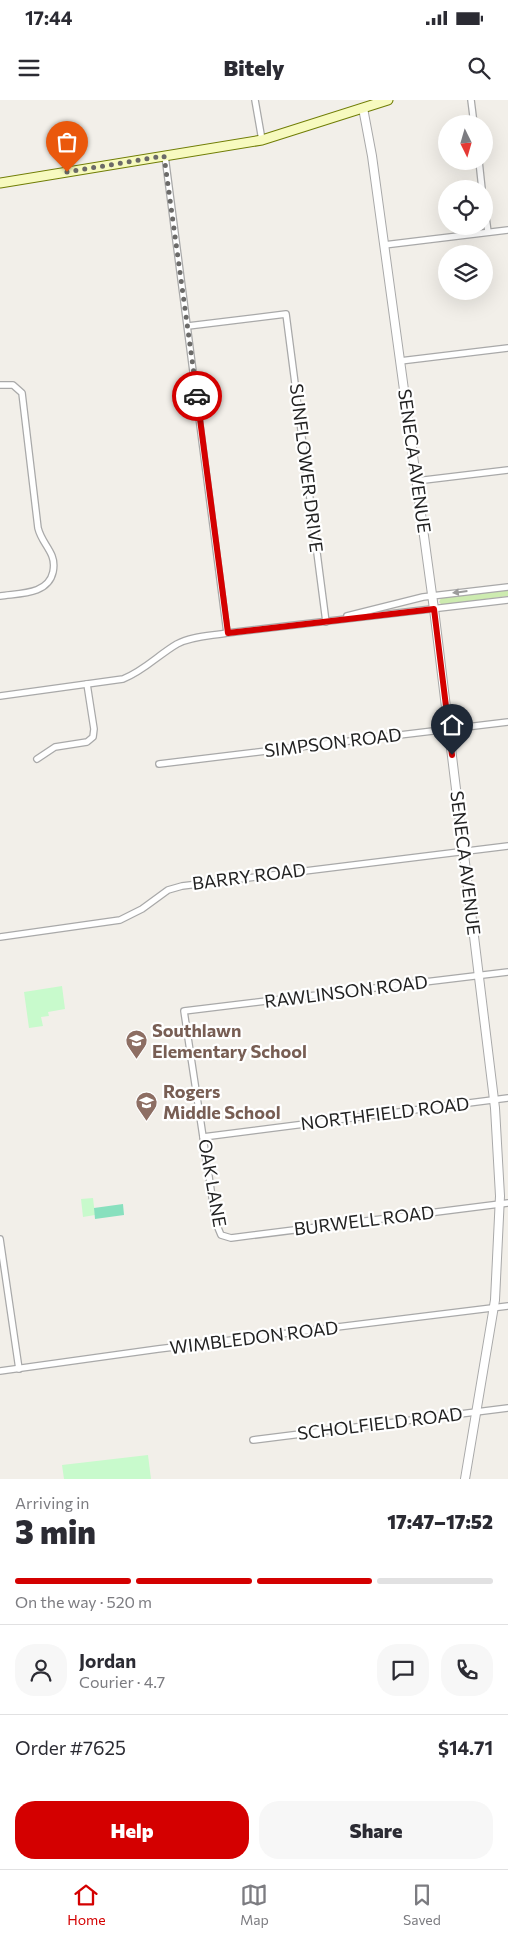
<!DOCTYPE html>
<meta charset="utf-8">
<style>
:root{--surface:#fff;--page:#f7f7f7;--text:#2b2b33;--muted:#7c7c81;--line:#e1e1e2;--accent:#d40000}
body{margin:0;font-family:Commissioner,sans-serif;background:var(--page);color:var(--text);height:100vh;display:flex;flex-direction:column;font-size:19px;white-space:nowrap}
*{box-sizing:border-box;margin:0}
p{font-size:16px;color:var(--muted)}
.icon{flex:none;width:28px;height:28px;fill:none;stroke:currentColor;stroke-width:2;stroke-linecap:round;stroke-linejoin:round}
.map{position:relative;height:1379px;overflow:hidden}
.sheet{display:flex;flex-direction:column;background:var(--surface);flex:1}
.sheet>*{flex:none}
.needle{width:32px;rotate:175deg}
.fabs{position:absolute;left:438px;top:15px;display:grid;gap:10px}
.fabs a{display:grid;place-items:center;width:55px;height:55px;border-radius:50%;background:var(--surface);box-shadow:0 5px 20px #0002;font-size:25px}
.pin{position:absolute;display:grid;place-items:center;width:42px;height:42px;color:#fff;margin:-51px -21px;border-radius:50% 50% 50% 0;rotate:-45deg;box-shadow:0 0 5px #0007}
.pin .icon{rotate:45deg}
.courier{position:absolute;display:grid;place-items:center;width:50px;height:50px;margin:-25px;border:4px solid #d40000;border-radius:50%;background:#fff;color:#222;box-shadow:0 1px 6px #0007}
.summary em{font-style:normal;font-weight:800}
.summary div{display:flex;flex-direction:column-reverse}
.summary{display:flex;align-items:center;justify-content:space-between;height:85px;padding:0 15px}
h1{font-size:32px;font-weight:800;line-height:38px}
.bar{display:grid;grid-template-columns:repeat(4,1fr);gap:8px 5px;align-content:center;height:60px;padding:0 15px}
.bar i{height:6px;border-radius:4px;background:var(--line)}
.bar .current{background:var(--accent)}
.bar p{grid-column:span 4}
.line{display:flex;align-items:center;gap:12px;padding:0 15px;border-top:1px solid var(--line)}
.line div{flex:1}
.round{display:grid;place-items:center;flex:none;width:52px;height:52px;border-radius:20px;background:var(--page)}
.primary-button{display:flex;gap:10px;margin-top:auto;padding:10px 15px}
.primary-button a{flex:1;height:58px;border-radius:20px;background:var(--accent);color:#fff;font-size:20px;font-weight:800;line-height:58px;text-align:center}
.primary-button a+a{background:var(--page);color:var(--text)}
.status{display:flex;justify-content:space-between;align-items:center;height:35px;padding:0 25px;background:var(--surface);direction:ltr}
.status svg{height:14px;fill:currentColor}
header{display:flex;justify-content:space-between;align-items:center;height:65px;padding:0 15px;background:var(--surface);font-size:22px;font-weight:800}
.tabs{display:flex;justify-content:space-around;align-items:center;height:70px;border-top:1px solid var(--line);background:var(--surface);font-size:14px;color:var(--muted)}
.tabs a{display:grid;justify-items:center;gap:2px}
.tabs .current{color:var(--accent)}
.map>svg:first-child{display:block}
</style>
<div class="status"><b>17:44</b><svg viewBox="0 0 49 12"><path d="M0 12V9h3v3zM5 12V6h3v6zM10 12V3h3v9zM15 12V0h3v12zM26 1h20v11H26zM47 4h2v5h-2z"/></svg></div>
<header><svg class="icon" aria-label="menu" viewBox="0 0 24 24"><path d="M4 6h16M4 12h16M4 18h16"/></svg>Bitely<svg class="icon" aria-label="search" viewBox="0 0 24 24"><circle cx="10" cy="10" r="6"/><path d="M15 15l6 6"/></svg></header>
<div class="map">
<svg width="508" height="1379" viewBox="0 0 508 1379">
<rect width="100%" height="100%" fill="#f2efe9"/>
<path fill="#cdebb0" d="M508 490V496L442 505 439 502 441 498Z"/>
<g fill="#c8facc">
<path d="M62 886 65 909 48 912 49 916 41 917 43 926 29 928 24 892Z"/>
<path d="M93 1098 95 1115 83 1117 81 1099Z"/>
<path d="M148 1355 151 1379H64L62 1365Z"/>
</g>
<path fill="#88e0be" d="M123 1104 124 1115 95 1119 94 1108Z"/>
<g fill="none" stroke-linecap="round" stroke-linejoin="round">
<defs>
<g id="minor">
<path d="M255 0 262 40"/>
<path d="M471 0 474 24"/>
<path d="M165 56 227 533"/>
<path d="M479 61 482 89"/>
<path d="M484 102 488 132"/>
<path d="M384 145 508 130"/>
<path d="M188 226 286 214 326 522"/>
<path d="M400 261 508 248"/>
<path d="M0 285H13L22 293 38 428C41 440 48 446 52 456 54 461 54 467 53 472 48 495 19 493 0 496"/>
<path d="M416 381 508 370"/>
<path d="M347 516 423 497 508 487"/>
<path d="M0 596 123 579C144 571 158 555 177 544 192 536 211 536 227 533L508 500"/>
<path d="M37 659 55 647 87 642 93 637 94 629 87 584"/>
<path d="M159 664 508 622"/>
<path d="M0 837 120 820 142 809 168 790 182 786 508 746"/>
<path d="M508 872 184 911 216 1123 221 1135 231 1138 508 1103"/>
<path d="M203 1037 508 998"/>
<path d="M0 1139 19 1269"/>
<path d="M0 1271 158 1249 508 1206"/>
<path d="M253 1340 508 1308"/>
</g>
<path id="tertiary" d="M363 8 372 56 434 509 495 1008 500 1096 495 1200 465 1379"/>
<path id="secondary" d="M0 83 262 40 388 0"/>
</defs>
<use href="#minor" stroke="#a9a9a9" stroke-width="8"/>
<use href="#tertiary" stroke="#a9a9a9" stroke-width="10"/>
<use href="#secondary" stroke="#707d05" stroke-width="11"/>
<use href="#minor" stroke="#fff" stroke-width="5.5"/>
<use href="#tertiary" stroke="#fff" stroke-width="8"/>
<use href="#secondary" stroke="#f7fabf" stroke-width="9"/>
</g>
<defs><path id="oneway-solid" d="M-6-.8H1V-3.2L6.5 0L1 3.2V.8H-6Z" transform="scale(1.25)"/></defs>
<use fill="#9c9c9c" href="#oneway-solid" transform="translate(460 492) rotate(173)"/>
<g fill="none" stroke-linecap="round" stroke-linejoin="round">
<path stroke="#6b6a68" stroke-width="5" stroke-dasharray="0 9" d="M67 72 164 56 197 296"/>
<path stroke="#d40000" stroke-width="6" d="M197 296 228 533 434 509 452 655"/>
</g>
<defs>
<symbol id="school-pin" viewBox="-11 -11 22 30"><path d="M0 17L-7.5 6A9.5 9.5 0 1 1 7.5 6Z" fill="#8d6e63" stroke="#fff"/><path d="M0-5L7-2L0 1L-7-2ZM-4 1L0 2.5L4 1V4Q0 6-4 4Z" fill="#fff"/></symbol>
</defs>
<g fill-rule="evenodd">
<use href="#school-pin" x="124" y="928" width="25" height="34"/>
<use href="#school-pin" x="134" y="990" width="25" height="34"/>
</g>
<g text-anchor="middle" stroke-width="4.5" stroke-linejoin="round" paint-order="stroke">
<g font-size="18" fill="#222" stroke="#fff">
<text transform="translate(414 361) rotate(82)" y="6">SENECA AVENUE</text>
<text transform="translate(306 368) rotate(83)" y="6">SUNFLOWER DRIVE</text>
<text transform="translate(333 643) rotate(-7)" y="6">SIMPSON ROAD</text>
<text transform="translate(465 763) rotate(83)" y="6">SENECA AVENUE</text>
<text transform="translate(249 777) rotate(-7)" y="6">BARRY ROAD</text>
<text transform="translate(346 892) rotate(-7)" y="6">RAWLINSON ROAD</text>
<text transform="translate(385 1014) rotate(-7)" y="6">NORTHFIELD ROAD</text>
<text transform="translate(212 1083) rotate(80)" y="6">OAK LANE</text>
<text transform="translate(364 1121) rotate(-7)" y="6">BURWELL ROAD</text>
<text transform="translate(254 1238) rotate(-7)" y="6">WIMBLEDON ROAD</text>
<text transform="translate(380 1324) rotate(-7)" y="6">SCHOLFIELD ROAD</text>
</g>
<g font-size="18" font-weight="bold" fill="#785e54" stroke="#fff" text-anchor="start">
<text x="152" y="937">Southlawn<tspan x="152" dy="21">Elementary School</tspan></text>
<text x="163" y="998">Rogers<tspan x="163" dy="21">Middle School</tspan></text>
</g>
</g>
</svg>
<div class="fabs">
<a><svg class="needle" viewBox="-14 -14 28 28"><path d="M0-13l5 13h-10z" fill="#e53935"/><path d="M0 13l5-13h-10z" fill="#7c7c81"/></svg></a>
<a><svg class="icon" aria-label="locate" viewBox="0 0 24 24"><circle cx="12" cy="12" r="6"/><path d="M12 2v4M12 18v4M2 12h4M18 12h4"/></svg></a>
<a><svg class="icon" aria-label="layers" viewBox="0 0 24 24"><path d="M12 4l9 5-9 5-9-5zM3 14l9 5 9-5"/></svg></a>
</div>
<div class="pin" style="left:67px;top:72px;background:#ea580c"><svg class="icon" aria-label="bag" viewBox="0 0 24 24"><path d="M5 8h14l-1 12H6zM9 8a3 3 0 0 1 6 0"/></svg></div>
<div class="pin" style="left:452px;top:655px;background:#1f2937"><svg class="icon" aria-label="home" viewBox="0 0 24 24"><path d="M3 11l9-7 9 7M6 9v11h12V9"/></svg></div>
<div class="courier" style="left:197px;top:296px"><svg class="icon" aria-label="car" viewBox="0 0 24 24"><path d="M5 17H2v-5l4-1 3-4h7l3 4 3 1v5h-3M9 17h6M6 11h13"/><circle cx="7" cy="17" r="2"/><circle cx="17" cy="17" r="2"/></svg></div>
</div>
<section class="sheet">
<div class="summary"><div><h1>3 min</h1><p>Arriving in</p></div><em>17:47–17:52</em></div>
<div class="bar"><i class="current"></i><i class="current"></i><i class="current"></i><i></i><p>On the way · 520 m</p></div>
<div class="line" style="height:90px"><a class="round"><svg class="icon" aria-label="person" viewBox="0 0 24 24"><circle cx="12" cy="8" r="4"/><path d="M4 21q1-7 8-7t8 7"/></svg></a><div><b>Jordan</b><p>Courier · 4.7</p></div><a class="round"><svg class="icon" aria-label="chat" viewBox="0 0 24 24"><path d="M4 5h16v11H9l-5 4z"/></svg></a><a class="round"><svg class="icon" aria-label="phone" viewBox="0 0 24 24"><path d="M5 4h4l2 5-3 2q2 4 5 5l2-3 5 2v4C11 20 4 13 5 4z"/></svg></a></div>
<div class="line" style="height:65px"><div>Order #7625</div><b>$14.71</b></div>
<div class="primary-button"><a>Help</a><a>Share</a></div>
</section>
<nav class="tabs">
<a class="current"><svg class="icon" aria-label="home" viewBox="0 0 24 24"><path d="M3 11l9-7 9 7M6 9v11h12V9"/></svg>Home</a>
<a><svg class="icon" aria-label="map" viewBox="0 0 24 24"><path d="M3 6l6-2 6 2 6-2v14l-6 2-6-2-6 2zM9 4v14M15 6v14"/></svg>Map</a>
<a><svg class="icon" aria-label="saved" viewBox="0 0 24 24"><path d="M7 4h10v16l-5-4-5 4z"/></svg>Saved</a>
</nav>
